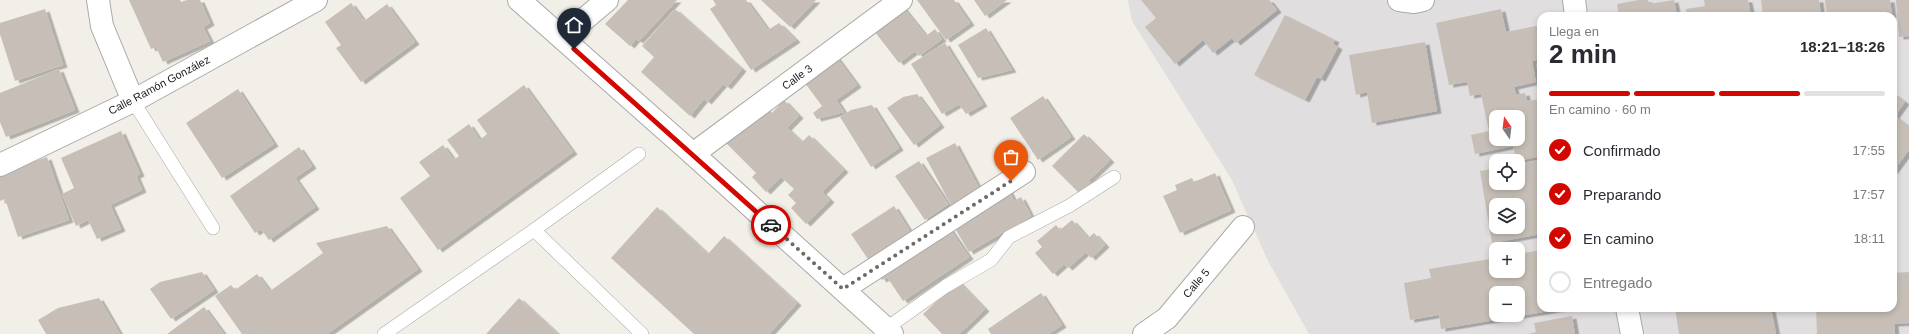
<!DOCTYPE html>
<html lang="es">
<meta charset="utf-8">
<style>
:root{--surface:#fff;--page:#f2f2f3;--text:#2b2b33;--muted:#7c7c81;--line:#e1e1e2;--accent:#d30600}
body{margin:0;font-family:Helvetica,sans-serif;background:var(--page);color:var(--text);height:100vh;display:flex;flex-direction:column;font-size:15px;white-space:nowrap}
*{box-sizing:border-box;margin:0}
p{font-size:13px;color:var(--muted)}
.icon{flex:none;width:22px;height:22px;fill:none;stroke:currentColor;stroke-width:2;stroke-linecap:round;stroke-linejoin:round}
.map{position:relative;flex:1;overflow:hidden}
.sheet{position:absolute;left:1537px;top:12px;width:360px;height:300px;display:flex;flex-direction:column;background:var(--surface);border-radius:12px;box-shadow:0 2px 6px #0003}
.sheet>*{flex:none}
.needle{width:26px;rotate:346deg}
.tools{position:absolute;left:1489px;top:110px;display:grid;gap:8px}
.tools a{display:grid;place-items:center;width:36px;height:36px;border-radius:8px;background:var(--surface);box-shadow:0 2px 6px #0003;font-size:20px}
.pin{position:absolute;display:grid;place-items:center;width:34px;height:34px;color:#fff;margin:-41px -17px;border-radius:50% 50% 50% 0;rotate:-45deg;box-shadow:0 0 4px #0007}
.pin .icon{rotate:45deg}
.courier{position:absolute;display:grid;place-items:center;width:40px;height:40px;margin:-20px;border:3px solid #d30600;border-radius:50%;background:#fff;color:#222;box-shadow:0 1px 5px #0007}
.overview em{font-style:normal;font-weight:700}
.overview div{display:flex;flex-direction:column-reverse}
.overview{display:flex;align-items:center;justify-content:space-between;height:68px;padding:0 12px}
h1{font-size:26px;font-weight:700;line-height:30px}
.bar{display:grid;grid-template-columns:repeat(4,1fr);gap:6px 4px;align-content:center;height:48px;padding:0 12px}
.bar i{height:5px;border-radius:3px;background:var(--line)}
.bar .current{background:var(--accent)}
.bar p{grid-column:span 4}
ol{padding:0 12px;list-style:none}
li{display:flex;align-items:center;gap:12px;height:44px}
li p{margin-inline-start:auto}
li .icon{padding:4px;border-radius:50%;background:var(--accent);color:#fff;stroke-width:4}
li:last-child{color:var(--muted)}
li i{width:22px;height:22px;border:2px solid var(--line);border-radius:50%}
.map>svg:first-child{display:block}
</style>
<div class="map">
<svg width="1909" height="334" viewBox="0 0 1909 334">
<defs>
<filter id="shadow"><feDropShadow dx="4.5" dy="2.5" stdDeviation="0" flood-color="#0004"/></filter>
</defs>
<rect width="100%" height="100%" fill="#f2efe8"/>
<path fill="#e0dede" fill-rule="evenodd" d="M1128 0H1909V334H1309L1268 261 1232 180 1132 21ZM1541 16H1893V308H1541ZM1496 117H1518V139H1496ZM1496 161H1518V183H1496ZM1496 205H1518V227H1496ZM1496 249H1518V271H1496ZM1496 293H1518V315H1496Z"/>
<g fill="#c7bfb7" fill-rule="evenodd" filter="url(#shadow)">
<path d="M129 0H180L181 2 187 0H200L210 23 203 27 210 41 163 62 156 47 151 49Z"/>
<path d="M628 0H677L639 41 636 39 630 46 605 24Z"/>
<path d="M713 0H746L768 30 779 23 796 40 751 70 710 9 716 5Z"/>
<path d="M761 0H816L790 27Z"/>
<path d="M897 0 926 36 935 29 942 39 919 56 915 51 899 63 868 23Z"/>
<path d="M917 0H954L970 23 946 40Z"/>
<path d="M974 0H1007L985 16Z"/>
<path d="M1141 0H1269L1277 10 1236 43 1232 38 1213 53 1203 40 1175 64 1145 27 1156 18Z"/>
<path d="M1639 0H1648L1649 4 1674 0 1677 16H1619L1617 4Z"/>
<path d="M1704 0H1748L1751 16H1687L1686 9 1705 6Z"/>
<path d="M1761 0H1819L1821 16H1763Z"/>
<path d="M1825 0H1890L1892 16H1827Z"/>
<path d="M1896 0H1909V36L1899 37Z"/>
<path d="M351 3 364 21 387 4 415 42 361 82 336 48 341 45 325 22Z"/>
<path d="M45 9 63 65 15 81 0 34V23Z"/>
<path d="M675 9 742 69 727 87 723 84 707 102 704 99 690 116 641 72 654 57 642 46Z"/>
<path d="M1501 9 1506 32 1541 25V59L1532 61 1536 82 1514 87 1516 95 1525 93 1527 101 1541 99V156L1518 161H1516L1513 146 1475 154 1471 135 1489 131 1481 94 1470 96 1467 82 1449 85 1436 23ZM1496 117H1518V139H1496Z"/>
<path d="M1285 15 1335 40 1333 44 1338 47 1321 79 1317 77 1305 100 1254 75Z"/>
<path d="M986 28 1012 70 978 78 958 45Z"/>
<path d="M1425 42 1437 111 1372 123 1367 92 1356 95 1349 55Z"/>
<path d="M945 43 983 104 966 114 959 104 942 114 911 64Z"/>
<path d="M829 47 857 85 836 100 844 112 817 119 813 113 822 106 796 71Z"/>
<path d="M59 69 75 110 6 137 0 122V93Z"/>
<path d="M524 85 573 152 438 250 400 198 430 176 419 162 443 145 454 160 459 156 447 140 469 124 480 140 487 134 477 120Z"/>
<path d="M238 89 274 144 222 178 186 123Z"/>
<path d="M1893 93 1905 102 1895 116 1909 127V150L1893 172Z"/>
<path d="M917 94 940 125 914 145 887 108 903 97Z"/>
<path d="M1043 96 1071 137 1038 160 1010 118Z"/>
<path d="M754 97 771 114 784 100 799 116 787 128 802 142 809 135 844 170 822 192 830 200 806 224 791 208 796 203 788 195 794 189 781 177 766 192 752 177 756 173 725 142Z"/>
<path d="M872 105 899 148 871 167 840 117 851 110Z"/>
<path d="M121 131 140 174 136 176 142 190 110 205 121 229 97 239 88 220 76 226 62 194 74 188 61 158Z"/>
<path d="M1084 134 1110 160 1088 181 1092 184 1081 195 1052 166Z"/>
<path d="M955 143 982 194 953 209 926 158Z"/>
<path d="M299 147 312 166 295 178 315 207 269 240 261 229 255 233 230 196Z"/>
<path d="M47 157 69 220 18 237 5 199 0 201V173Z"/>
<path d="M1541 160V234L1492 243 1480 171 1496 168V183H1518V164ZM1496 205H1518V227H1496Z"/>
<path d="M919 161 948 204 925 220 895 176Z"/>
<path d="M1215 173 1231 210 1180 233 1163 196 1177 190 1175 185 1192 178 1194 182Z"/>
<path d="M1008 189 1014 201 1021 197 1031 216 969 252 951 222Z"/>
<path d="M894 206 916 241 945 222 969 257 903 301 887 277 882 280 851 234Z"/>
<path d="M657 207 708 254 724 236 797 303 769 334H694L611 258Z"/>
<path d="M1072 220 1088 238 1094 233 1105 245 1091 258 1086 252 1068 268 1064 264 1053 274 1035 253 1042 247 1037 241 1056 225 1060 230Z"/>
<path d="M387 226 418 269 327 334H258L257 332 255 334H242L215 296 231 285 235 290 257 274 270 291 323 253 316 243Z"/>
<path d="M1541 250V308L1561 309 1441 329 1439 315 1410 320 1404 283 1431 278 1429 269 1496 258V271H1518V254ZM1496 293H1518V315H1496Z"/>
<path d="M202 272 214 290 171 319 150 289 160 282Z"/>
<path d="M1909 272V323L1894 324 1895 334H1817L1816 308H1893V273Z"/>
<path d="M958 281 985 309 959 334H942L923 314Z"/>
<path d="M1041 293 1062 325 1048 334H991L988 329Z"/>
<path d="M99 298 120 334H46L38 320 58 308Z"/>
<path d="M519 298 558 334H486Z"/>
<path d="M204 307 224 334H167Z"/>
<path d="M1675 308H1771L1776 334H1679Z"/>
<path d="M1572 316 1575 334H1528L1536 332 1534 323Z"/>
</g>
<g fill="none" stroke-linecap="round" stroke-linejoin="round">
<defs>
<g id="service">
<path d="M133 101 213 228"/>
<path d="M534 230 642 334"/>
<path d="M881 332 946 286 991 260 1009 237 1069 206 1114 177"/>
<path d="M384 334 534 230 639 154"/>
</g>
<g id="minor">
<path d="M98 0 102 26 133 101"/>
<path d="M519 0 693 154 892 334"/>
<path d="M1399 0 1414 2 1423 0"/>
<path d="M1574 0 1576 16"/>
<path d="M562 38 607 0"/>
<path d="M693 154 901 0"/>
<path d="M0 165 133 101 316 0"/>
<path d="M843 289 1024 172"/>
<path d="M1627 308 1632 334"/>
<path d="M1144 334 1167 318 1243 227"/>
</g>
</defs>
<use href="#service" stroke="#a9a9a9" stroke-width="14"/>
<use href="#minor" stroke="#a9a9a9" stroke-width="24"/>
<use href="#service" stroke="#fff" stroke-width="13"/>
<use href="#minor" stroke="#fff" stroke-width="22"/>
</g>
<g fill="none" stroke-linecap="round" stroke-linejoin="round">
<path stroke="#6b6a67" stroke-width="4" stroke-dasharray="0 7.2" d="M771 225 843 289 1011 181"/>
<path stroke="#d30600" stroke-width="5" d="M574 49 771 225"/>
</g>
<g text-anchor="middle" stroke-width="3" stroke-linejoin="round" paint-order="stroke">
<g font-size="11" fill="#222" stroke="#fff">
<text transform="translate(797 77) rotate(-36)" y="4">Calle 3</text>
<text transform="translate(159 85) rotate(-28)" y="4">Calle Ramón González</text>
<text transform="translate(1196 283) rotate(-50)" y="4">Calle 5</text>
</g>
</g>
</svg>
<div class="tools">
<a><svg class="needle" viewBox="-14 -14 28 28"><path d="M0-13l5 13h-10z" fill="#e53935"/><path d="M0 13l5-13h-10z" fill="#7c7c81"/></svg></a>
<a><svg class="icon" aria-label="locate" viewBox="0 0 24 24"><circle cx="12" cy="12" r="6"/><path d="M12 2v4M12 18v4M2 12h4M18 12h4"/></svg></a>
<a><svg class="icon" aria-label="layers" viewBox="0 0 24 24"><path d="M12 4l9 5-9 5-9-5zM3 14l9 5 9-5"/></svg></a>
<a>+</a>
<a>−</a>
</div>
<div class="pin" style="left:1011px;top:181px;background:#ea580c"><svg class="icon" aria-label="bag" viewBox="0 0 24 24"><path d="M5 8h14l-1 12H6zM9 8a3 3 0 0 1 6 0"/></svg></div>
<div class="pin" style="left:574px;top:49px;background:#1f2937"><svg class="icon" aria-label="home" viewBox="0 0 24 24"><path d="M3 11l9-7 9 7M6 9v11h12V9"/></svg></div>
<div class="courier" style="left:771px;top:225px"><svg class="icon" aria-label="car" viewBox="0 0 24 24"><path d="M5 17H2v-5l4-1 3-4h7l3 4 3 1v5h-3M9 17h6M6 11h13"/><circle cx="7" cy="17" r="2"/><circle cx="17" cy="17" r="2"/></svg></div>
<section class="sheet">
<div class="overview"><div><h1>2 min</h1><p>Llega en</p></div><em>18:21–18:26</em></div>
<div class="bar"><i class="current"></i><i class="current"></i><i class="current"></i><i></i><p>En camino · 60 m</p></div>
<ol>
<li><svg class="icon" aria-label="check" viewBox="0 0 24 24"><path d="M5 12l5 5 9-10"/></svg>Confirmado<p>17:55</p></li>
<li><svg class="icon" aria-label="check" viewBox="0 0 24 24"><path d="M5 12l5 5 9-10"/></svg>Preparando<p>17:57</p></li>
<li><svg class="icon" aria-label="check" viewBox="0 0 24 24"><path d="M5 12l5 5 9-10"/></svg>En camino<p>18:11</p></li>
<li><i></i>Entregado</li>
</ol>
</section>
</div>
